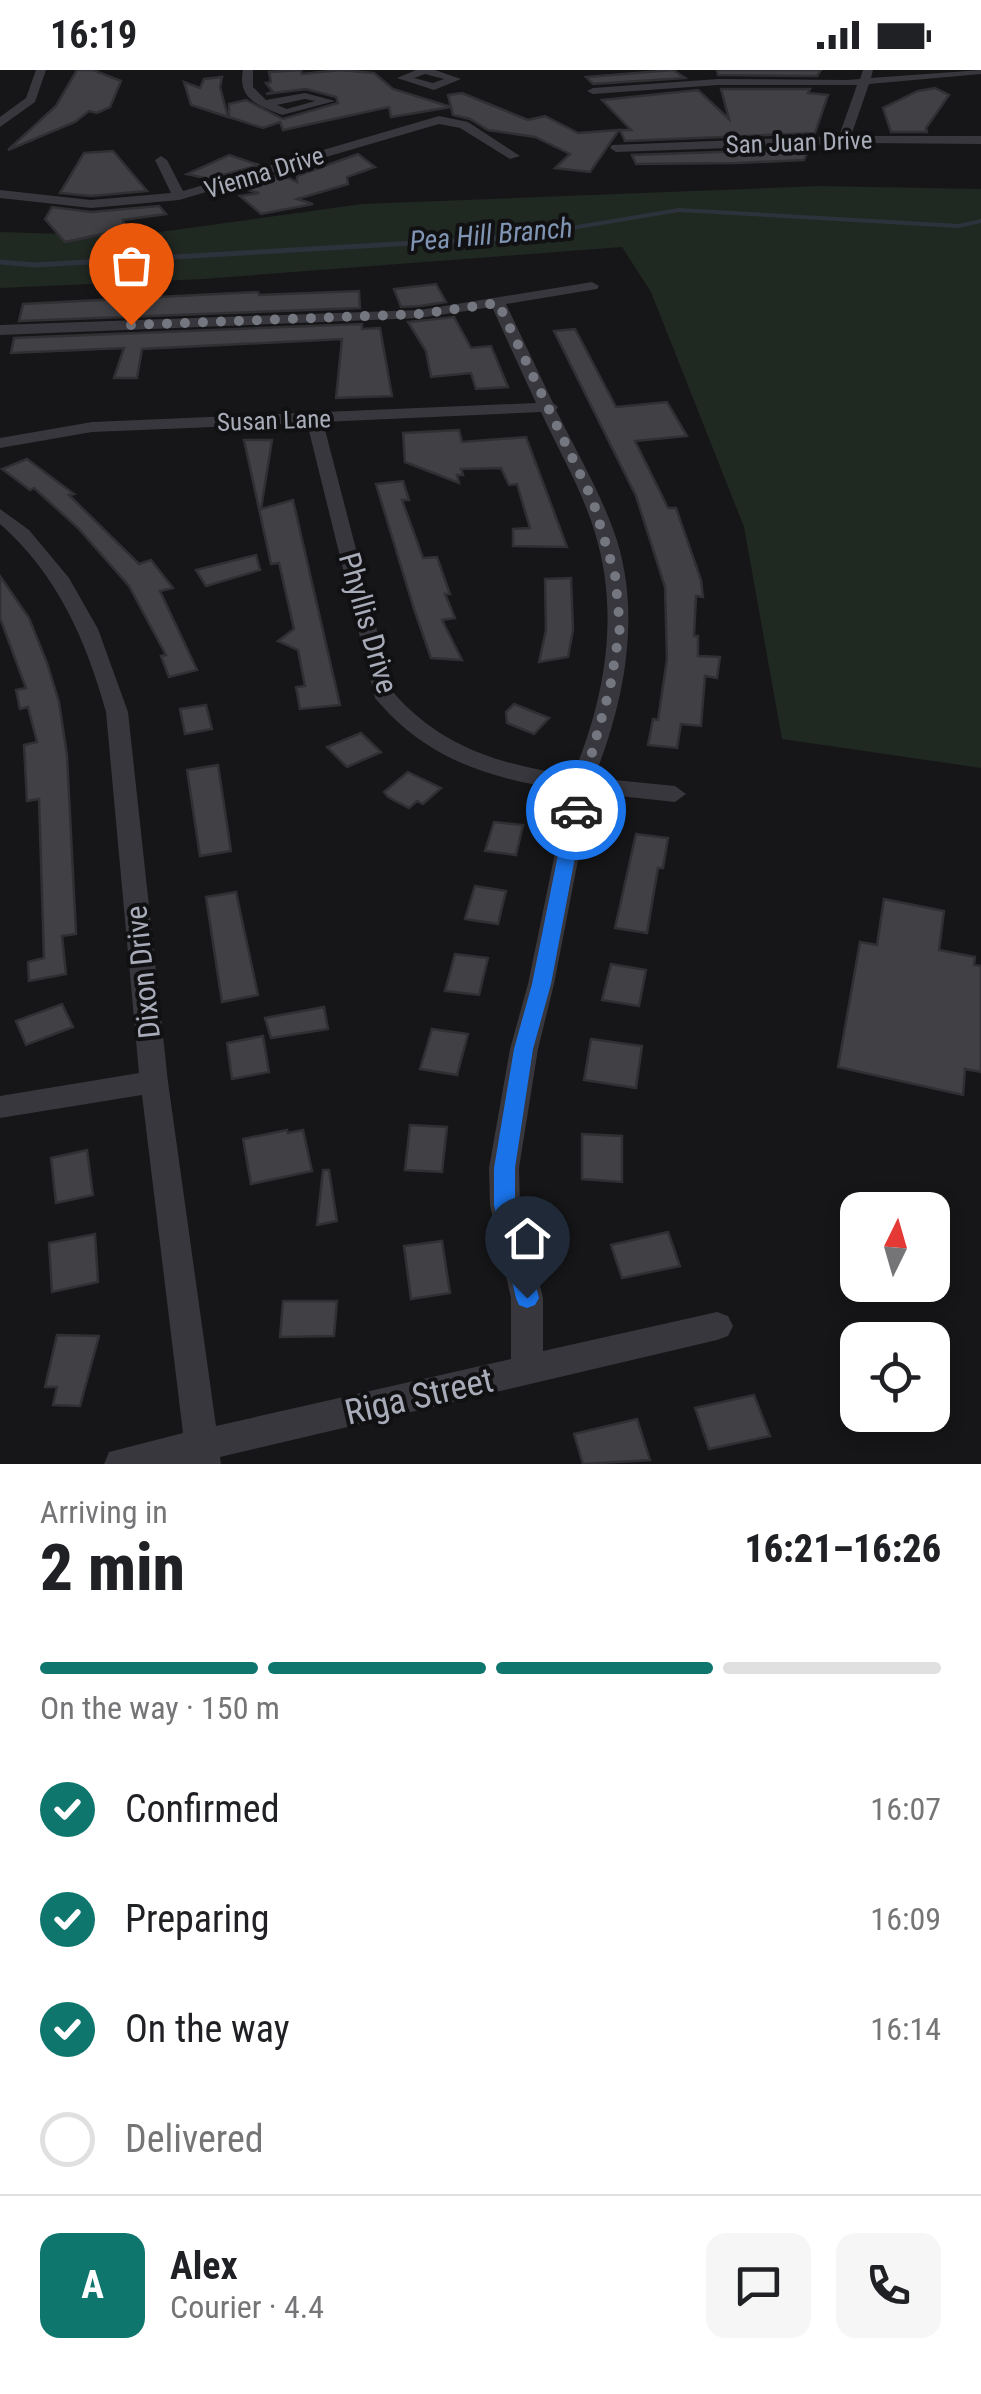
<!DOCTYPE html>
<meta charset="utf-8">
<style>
:root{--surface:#fff;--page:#f6f6f6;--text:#202124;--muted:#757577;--line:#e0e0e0;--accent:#0f766e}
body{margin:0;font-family:"Roboto Condensed",sans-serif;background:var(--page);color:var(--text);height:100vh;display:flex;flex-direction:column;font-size:38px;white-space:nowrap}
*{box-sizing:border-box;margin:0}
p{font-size:32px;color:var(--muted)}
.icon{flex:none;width:55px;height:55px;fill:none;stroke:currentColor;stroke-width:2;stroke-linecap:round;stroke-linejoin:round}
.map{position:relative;height:1394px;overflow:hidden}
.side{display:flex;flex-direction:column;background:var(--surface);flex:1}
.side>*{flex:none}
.needle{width:65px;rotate:5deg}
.fabs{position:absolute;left:840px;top:1122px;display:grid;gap:20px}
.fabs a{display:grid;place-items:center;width:110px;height:110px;border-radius:20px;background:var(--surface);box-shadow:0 5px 15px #0003;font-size:50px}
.pin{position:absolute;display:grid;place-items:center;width:85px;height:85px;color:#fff;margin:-102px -42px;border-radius:50% 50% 50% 0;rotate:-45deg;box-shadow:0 0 10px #0007}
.pin .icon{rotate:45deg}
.courier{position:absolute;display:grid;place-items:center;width:100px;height:100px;margin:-50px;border:8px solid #1a73e8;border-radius:50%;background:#fff;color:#222;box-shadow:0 2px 12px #0007}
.summary em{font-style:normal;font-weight:800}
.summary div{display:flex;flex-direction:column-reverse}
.summary{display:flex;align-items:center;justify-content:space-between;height:170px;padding:0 40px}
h1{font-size:65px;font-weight:800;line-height:75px}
.bar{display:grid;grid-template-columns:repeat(4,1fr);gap:15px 10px;align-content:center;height:120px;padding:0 40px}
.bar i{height:12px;border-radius:8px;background:var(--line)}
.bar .active{background:var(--accent)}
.bar p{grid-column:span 4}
.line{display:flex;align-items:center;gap:25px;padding:0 40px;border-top:2px solid var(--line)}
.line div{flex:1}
.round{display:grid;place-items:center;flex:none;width:105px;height:105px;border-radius:20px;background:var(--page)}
ol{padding:0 40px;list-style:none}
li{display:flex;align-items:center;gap:30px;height:110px}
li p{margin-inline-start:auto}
li .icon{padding:10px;border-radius:50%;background:var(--accent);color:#fff;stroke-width:4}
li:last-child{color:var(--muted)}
li i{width:55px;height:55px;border:5px solid var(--line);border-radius:50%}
.status{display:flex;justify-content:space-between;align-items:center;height:70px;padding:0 50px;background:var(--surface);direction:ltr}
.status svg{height:28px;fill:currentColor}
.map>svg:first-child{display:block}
</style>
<div class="status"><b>16:19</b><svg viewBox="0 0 49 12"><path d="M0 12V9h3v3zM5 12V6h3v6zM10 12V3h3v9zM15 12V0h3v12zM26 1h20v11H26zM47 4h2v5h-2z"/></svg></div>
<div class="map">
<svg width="981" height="1394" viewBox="0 0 981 1394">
<rect width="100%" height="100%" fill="#161618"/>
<path fill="#202822" d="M818 116 981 119V698L782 669 744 457 651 222 622 177 203 209 0 218V162L131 166 362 134Z"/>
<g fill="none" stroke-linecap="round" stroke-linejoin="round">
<path stroke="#2c333c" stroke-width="4" d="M474 170 518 167 679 140 959 156 981 151"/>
<path stroke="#2c333c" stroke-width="5" d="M0 192 35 195 517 167"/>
</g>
<g fill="#404045" stroke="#303034" stroke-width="2.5">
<path d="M77 0H93L121 11 110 37 97 43 89 41 75 52 8 80 56 36Z"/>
<path d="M301 0 302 4 340 0 374 3 393 19 451 37 391 47 389 37 283 60 280 52 263 58 229 47V34L246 30 283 49 338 33 336 27 306 19 266 24 273 22 266 13 271 12 269 2Z"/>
<path d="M673 0 685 8 593 14 586 7Z"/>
<path d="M717 0H821L817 6 718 5Z"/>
<path d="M222 7 220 17 228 47 191 35 184 12 200 18 204 9Z"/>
<path d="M935 18 949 25 926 58 927 62H891L883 38 918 21Z"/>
<path d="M721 19H810L808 23 828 25 815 63 625 71 620 60H631L602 30 698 20 729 49Z"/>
<path d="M462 23 528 50 545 46 578 63 619 60 590 102 555 98 570 84 535 67 488 60 470 49 453 45 448 25Z"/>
<path d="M809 79 804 90 737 93 636 94 632 85Z"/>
<path d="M113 81 147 121 91 126 60 123 84 83Z"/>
<path d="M358 84 375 97 347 107 348 114 297 129 313 134 261 144 240 126 259 123 237 117 281 104 297 112V106Z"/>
<path d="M229 85 259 95 209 109 187 104Z"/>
<path d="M159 136 166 144 123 150 126 159 65 172 45 149 52 137 91 142Z"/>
<path d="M436 214 446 232 420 236 401 237 394 219Z"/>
<path d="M359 221 360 238 19 251 23 234 258 222 259 225Z"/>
<path d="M454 247 471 278 491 276 508 317 476 319 471 303 431 307 426 281 408 252Z"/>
<path d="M362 254V259L380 258 392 326 336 328 342 269 142 279 137 308H114L124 278 11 283 14 268Z"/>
<path d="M575 259 616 337 667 332 687 366 635 371 668 438H676L701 510 703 527 696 526 694 566H698V586L720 587 717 608 705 606 701 656 681 654 677 678 648 675 653 649 658 650 667 589 665 517 636 426 554 261Z"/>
<path d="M459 360 462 372 526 367 567 477 513 476V459L530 458 517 414 509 415 501 398 461 399 463 405H457L459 413 405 392 403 363Z"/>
<path d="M244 370H272L261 439 293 430 340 635 300 639 296 617 305 616 298 580 278 571 294 559 279 493 271 494Z"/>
<path d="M27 389 74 424 69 425 139 494 151 490 173 518 160 521 197 600 169 607 161 586 166 585 129 516 78 458 34 418 30 420 2 399Z"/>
<path d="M403 411 409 430H402L423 488 437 487 450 524H445L455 548 442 550 462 590 431 588 414 539 376 414Z"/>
<path d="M256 485 260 500 206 516 196 500Z"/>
<path d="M0 506 29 548 47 593 59 632 67 685 76 864 62 866 66 904 29 911 28 892 44 888 39 729 27 731 24 675 37 672 28 637 20 639 16 620 26 618 0 548Z"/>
<path d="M571 508 573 560 568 587 539 592 546 560 545 509Z"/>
<path d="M514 634 549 648 534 664 507 653 506 642Z"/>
<path d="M206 635 212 659 185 664 180 639Z"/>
<path d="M361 663 381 682 347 697 327 677Z"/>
<path d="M218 695 231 781 200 786 187 700Z"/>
<path d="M408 702 441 718 423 734 417 731 409 738 388 727 384 722Z"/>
<path d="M494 752 523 755 516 785 485 781Z"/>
<path d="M636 764 668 768 663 798H658L647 863 615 858Z"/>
<path d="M475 816 506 821 498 854 465 849Z"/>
<path d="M236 822 258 925 222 932 206 827Z"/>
<path d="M884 829 944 841 939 880 975 887 974 895 981 896V1002L965 999 963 1025 838 997 860 872 877 875Z"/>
<path d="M455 884 488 888 479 925 445 921Z"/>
<path d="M611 894 646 900 639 936 602 930Z"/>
<path d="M62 934 73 957 26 975 16 951Z"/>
<path d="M324 937 328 959 271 968 265 948Z"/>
<path d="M432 959 468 964 457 1005 420 999Z"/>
<path d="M263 966 269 1002 232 1009 227 973Z"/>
<path d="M591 969 642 976 636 1018 584 1010Z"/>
<path d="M410 1055 447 1057 442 1102 405 1100Z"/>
<path d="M287 1060 288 1063 303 1060 312 1101 251 1114 243 1069Z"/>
<path d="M582 1064 622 1066V1112L582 1109Z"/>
<path d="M87 1080 93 1125 56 1133 51 1088Z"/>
<path d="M323 1100H329L337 1151 317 1155Z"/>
<path d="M668 1162 680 1196 622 1208 611 1175Z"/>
<path d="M95 1164 98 1212 52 1222 49 1173Z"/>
<path d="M442 1171 450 1223 411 1229 404 1176Z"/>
<path d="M283 1231H337L334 1266 280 1267Z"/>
<path d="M57 1265 99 1266 80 1336 53 1335 57 1317H45Z"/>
<path d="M754 1325 770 1366 709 1379 695 1338Z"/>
<path d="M637 1349 650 1390 583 1394 574 1364Z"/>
</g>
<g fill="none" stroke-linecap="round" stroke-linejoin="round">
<g fill="#37373d" fill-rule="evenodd">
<path d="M36 0H46L35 32 0 57V47L26 28Z"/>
<path d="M243 0H253V17L266 30 305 23 335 31 282 45C259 36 237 29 243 0ZM305 29 315 31 287 39 277 35Z"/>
<path d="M416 0H435L461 9 434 20 397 8ZM425 4 444 9 433 13 414 8Z"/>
<path d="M863 0H873L871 8 981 0V4L869 14 851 66H981V74L865 73 616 82 610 78 612 75 839 66 857 15H718L593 24 587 21 593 18 718 9 847 10 860 9Z"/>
<path d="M439 46 468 52 520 86 510 89 460 58 439 54 179 130 91 138 0 128V120L91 130 171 123 155 90 161 86 167 90 183 121Z"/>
<path d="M592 212 599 216 597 219 506 234 553 333 558 337 556 340C575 379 598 418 613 459 643 539 625 631 594 708L675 716 686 724 675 732 591 723 554 914 538 979 519 1098 520 1135 543 1228V1281L717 1242 728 1246 733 1256 728 1266 717 1270 220 1387 221 1394H104L109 1382 183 1363 142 1025 0 1048V1026L139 1003 106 642C86 570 57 504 0 454V439L29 460 69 508 98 559 128 642 168 1012 216 1356 511 1289V1228L490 1135 489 1098 510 979 528 914 568 720C490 709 427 690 375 628L307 353 92 362 0 378V368L92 352 536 333 492 237 420 248 0 265V255L420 240ZM541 342C559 381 583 422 595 463 620 544 605 629 573 705 503 696 440 677 393 622L323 352Z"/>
</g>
</g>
<path fill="#1a73e8" d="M576 735 584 740 551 914 533 979 515 1098V1135L539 1228 535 1235 527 1238 519 1235 516 1228 494 1135V1098L514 979 532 914 567 740Z"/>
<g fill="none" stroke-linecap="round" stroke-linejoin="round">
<path stroke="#757780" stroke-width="10" stroke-dasharray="0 18" d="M131 255 420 244 498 233 593 431 615 505 620 557 610 618 576 740"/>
</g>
<g text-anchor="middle" stroke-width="8" stroke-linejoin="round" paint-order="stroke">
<g font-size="25" fill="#a8abb8" stroke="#111113">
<text transform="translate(799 72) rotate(-2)" y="9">San Juan Drive</text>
<text transform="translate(264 102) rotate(-17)" y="9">Vienna Drive</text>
<text transform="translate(274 350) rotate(-2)" y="9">Susan Lane</text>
</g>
<g font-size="28" font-style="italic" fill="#7f95b3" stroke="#111113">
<text transform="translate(491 164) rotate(-5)" y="10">Pea Hill Branch</text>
</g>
<g font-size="30" fill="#a8abb8" stroke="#111113">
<text transform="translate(368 553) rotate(74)" y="10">Phyllis Drive</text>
<text transform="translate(143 902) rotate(-96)" y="10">Dixon Drive</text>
</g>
<g font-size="35" fill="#a8abb8" stroke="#111113">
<text transform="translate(419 1326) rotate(-13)" y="12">Riga Street</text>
</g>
</g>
</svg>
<div class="fabs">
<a><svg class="needle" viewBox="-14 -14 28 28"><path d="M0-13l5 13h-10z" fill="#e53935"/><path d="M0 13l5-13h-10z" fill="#757577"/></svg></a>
<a><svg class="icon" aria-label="locate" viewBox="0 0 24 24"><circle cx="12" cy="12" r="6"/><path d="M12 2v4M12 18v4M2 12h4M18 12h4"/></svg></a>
</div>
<div class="pin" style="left:131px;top:255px;background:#ea580c"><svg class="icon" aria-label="bag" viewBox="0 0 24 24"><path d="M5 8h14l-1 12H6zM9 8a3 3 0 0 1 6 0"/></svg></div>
<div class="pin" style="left:527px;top:1228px;background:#1f2937"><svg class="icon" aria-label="home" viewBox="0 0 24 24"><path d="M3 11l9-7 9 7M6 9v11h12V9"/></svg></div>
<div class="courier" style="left:576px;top:740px"><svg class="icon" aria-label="car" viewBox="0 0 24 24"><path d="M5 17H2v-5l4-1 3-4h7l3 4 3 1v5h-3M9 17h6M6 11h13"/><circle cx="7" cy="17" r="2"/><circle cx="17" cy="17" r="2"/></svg></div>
</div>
<section class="side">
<div class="summary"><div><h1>2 min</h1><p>Arriving in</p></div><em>16:21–16:26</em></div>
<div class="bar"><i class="active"></i><i class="active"></i><i class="active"></i><i></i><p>On the way · 150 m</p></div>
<ol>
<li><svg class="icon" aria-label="check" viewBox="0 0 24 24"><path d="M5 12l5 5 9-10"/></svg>Confirmed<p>16:07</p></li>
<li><svg class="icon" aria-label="check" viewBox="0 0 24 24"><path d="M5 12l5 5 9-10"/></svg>Preparing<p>16:09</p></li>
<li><svg class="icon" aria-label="check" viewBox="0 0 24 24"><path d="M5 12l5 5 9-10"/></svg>On the way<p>16:14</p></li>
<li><i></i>Delivered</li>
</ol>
<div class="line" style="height:180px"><b class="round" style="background:var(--accent);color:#fff">A</b><div><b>Alex</b><p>Courier · 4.4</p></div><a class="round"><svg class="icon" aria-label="chat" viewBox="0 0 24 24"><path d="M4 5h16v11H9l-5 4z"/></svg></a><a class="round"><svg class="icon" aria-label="phone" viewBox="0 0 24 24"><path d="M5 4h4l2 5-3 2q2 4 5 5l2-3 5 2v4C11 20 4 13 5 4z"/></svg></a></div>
</section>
